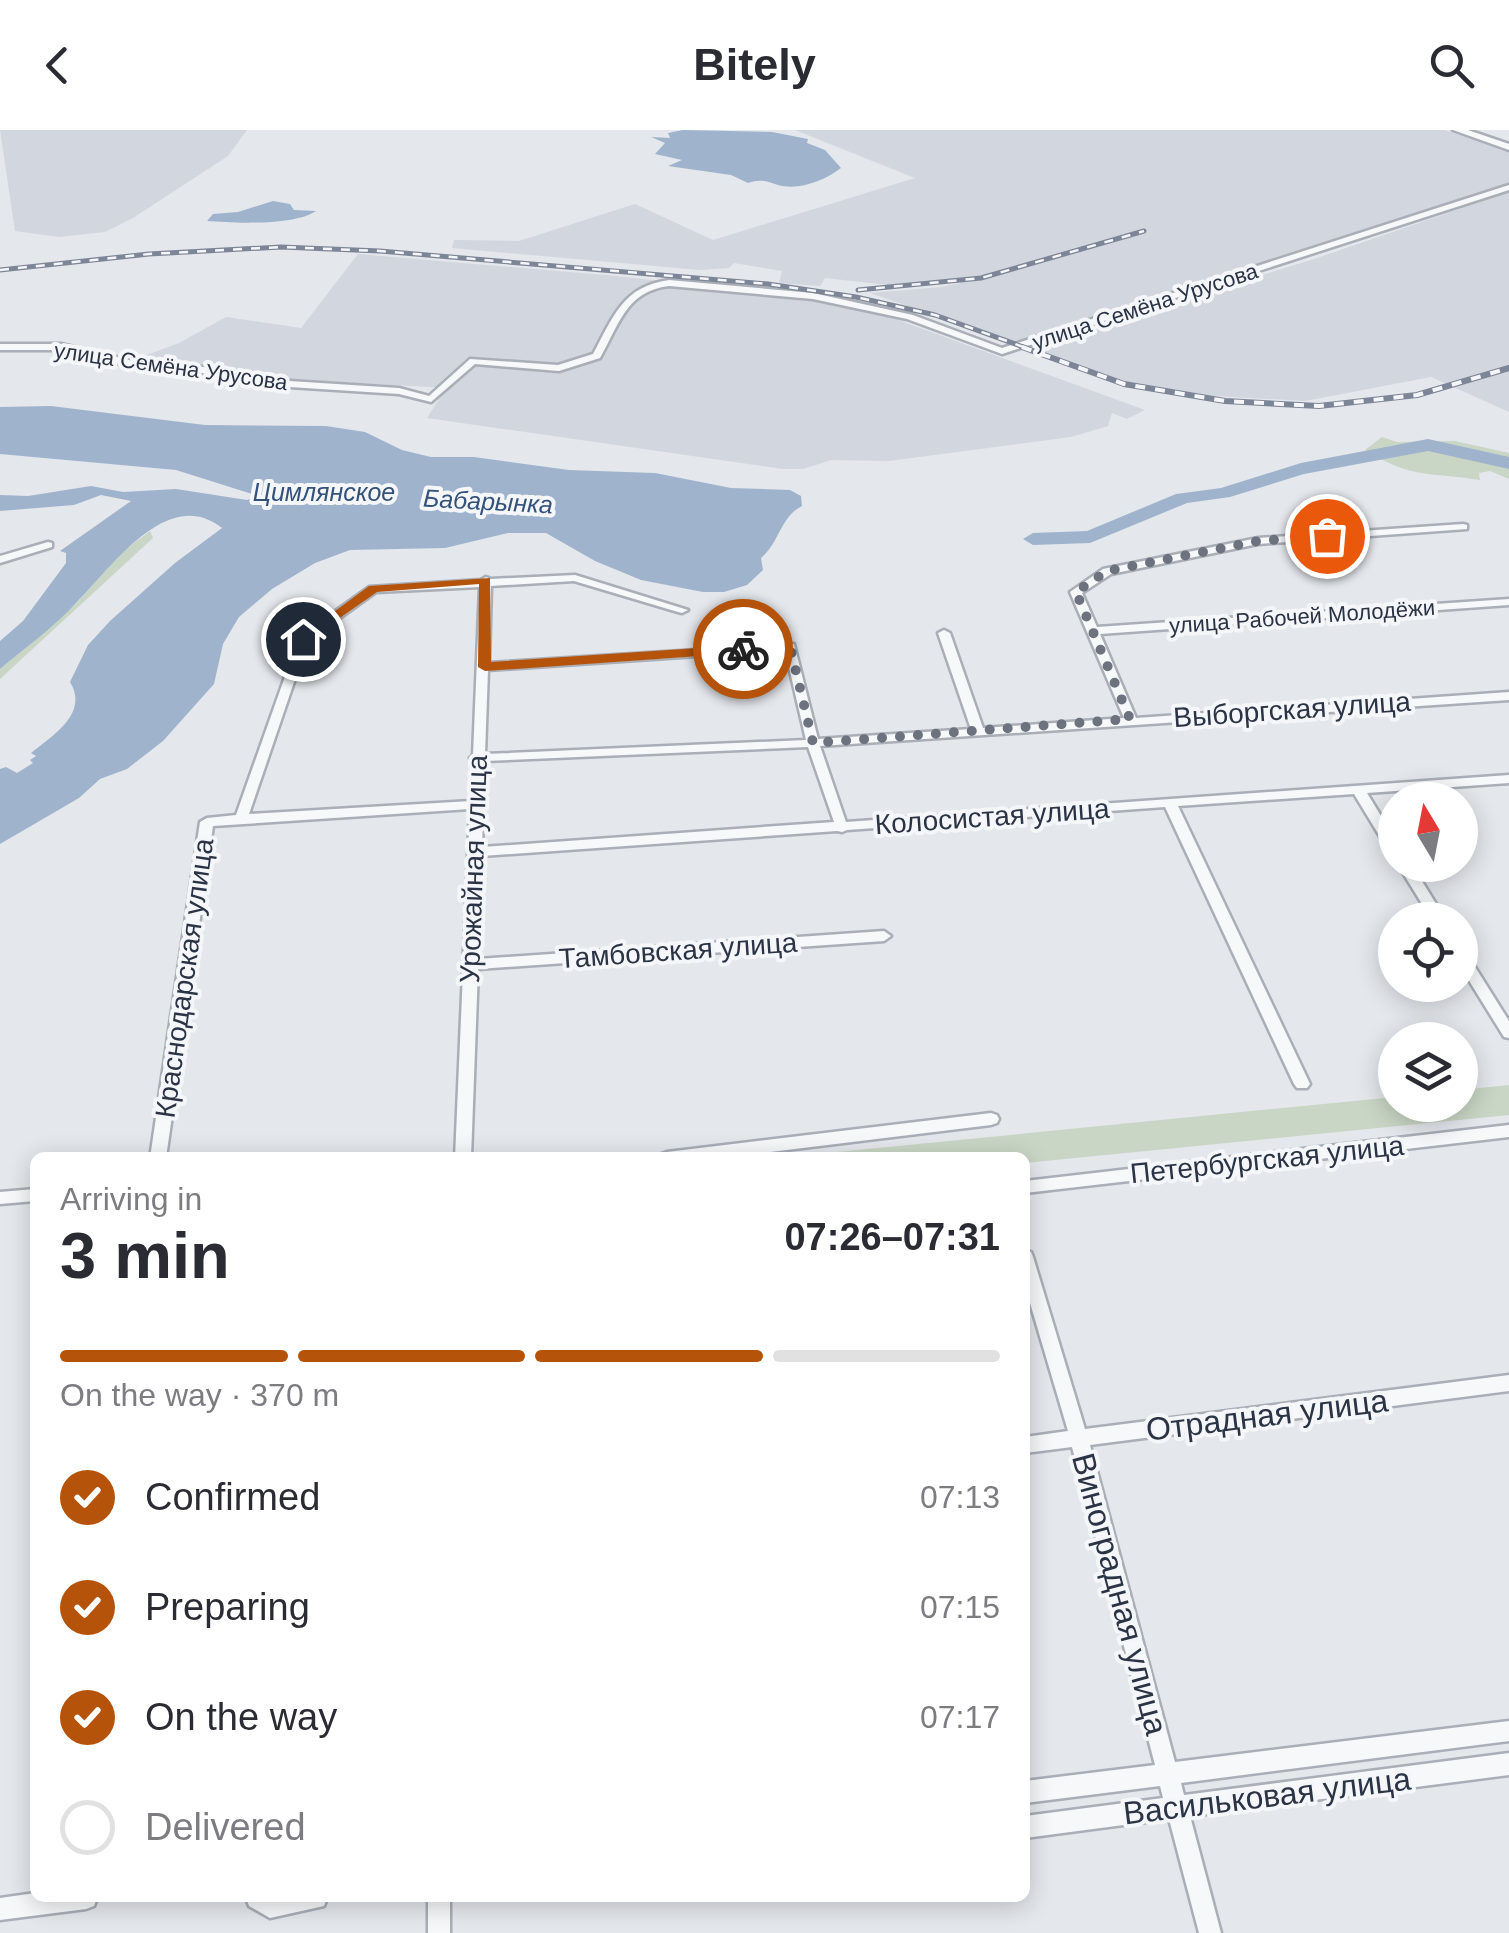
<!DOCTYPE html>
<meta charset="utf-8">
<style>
:root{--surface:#fff;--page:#f2f2f3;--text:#2b2b33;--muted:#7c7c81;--line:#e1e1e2;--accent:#b45309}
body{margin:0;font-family:Arial,sans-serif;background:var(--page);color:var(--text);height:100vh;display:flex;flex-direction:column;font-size:38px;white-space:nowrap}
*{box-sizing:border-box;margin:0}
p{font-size:32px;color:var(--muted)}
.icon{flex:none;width:55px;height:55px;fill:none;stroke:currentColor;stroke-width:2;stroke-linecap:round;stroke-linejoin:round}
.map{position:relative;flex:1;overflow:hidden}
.side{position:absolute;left:30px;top:1022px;width:1000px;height:750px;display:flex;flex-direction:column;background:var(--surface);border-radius:15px;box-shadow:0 5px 25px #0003}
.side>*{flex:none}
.needle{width:65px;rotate:350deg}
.buttons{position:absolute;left:1378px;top:652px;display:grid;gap:20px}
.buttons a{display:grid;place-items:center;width:100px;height:100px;border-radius:50%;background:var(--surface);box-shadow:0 5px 25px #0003;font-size:50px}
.pin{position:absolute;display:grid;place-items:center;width:85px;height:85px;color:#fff;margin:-42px;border:5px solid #fff;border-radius:50%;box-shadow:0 2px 10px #0007}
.courier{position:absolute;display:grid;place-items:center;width:100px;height:100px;margin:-50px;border:8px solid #b45309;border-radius:50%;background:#fff;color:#222;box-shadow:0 2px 12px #0007}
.overview em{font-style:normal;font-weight:700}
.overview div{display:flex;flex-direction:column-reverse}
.overview{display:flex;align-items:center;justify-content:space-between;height:170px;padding:0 30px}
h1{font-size:65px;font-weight:700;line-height:75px}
.bar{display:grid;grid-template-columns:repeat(4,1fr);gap:15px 10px;align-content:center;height:120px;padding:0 30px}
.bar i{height:12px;border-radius:8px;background:var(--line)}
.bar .current{background:var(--accent)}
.bar p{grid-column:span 4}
ol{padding:0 30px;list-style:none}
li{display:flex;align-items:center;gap:30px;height:110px}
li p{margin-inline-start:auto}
li .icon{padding:10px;border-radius:50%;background:var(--accent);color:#fff;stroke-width:4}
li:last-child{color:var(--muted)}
li i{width:55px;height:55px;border:5px solid var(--line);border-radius:50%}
header{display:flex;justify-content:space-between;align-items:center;height:130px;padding:0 30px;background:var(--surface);font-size:45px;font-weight:700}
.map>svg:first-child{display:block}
</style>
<header><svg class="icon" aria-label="back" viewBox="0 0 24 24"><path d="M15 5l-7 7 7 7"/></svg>Bitely<svg class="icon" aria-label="search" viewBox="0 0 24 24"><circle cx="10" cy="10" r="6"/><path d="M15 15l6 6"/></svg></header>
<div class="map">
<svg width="1509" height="1803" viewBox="0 0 1509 1803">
<rect width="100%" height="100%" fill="#e4e7ec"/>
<g fill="#d2d6de">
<path d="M0 0H247L228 26 133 88 105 102 59 107 15 101Z"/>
<path d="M795 0H1444L1509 21V53L1012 212 870 163 941 157 961 153 958 150 889 155 825 148 820 156 779 153 782 141 734 133 729 138 700 140 452 118 454 110 519 111 635 74 713 110 915 48Z"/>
<path d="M1509 62V282L1431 247 1305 271 1214 266 1123 252 1034 219 1070 204 1314 129Z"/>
<path d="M358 124 617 146 796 167 893 188 1145 280 1127 289 1112 283 1108 296 1071 307 889 331 831 330 803 339H783L427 288 446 258 249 247 214 235 136 229 179 213 226 187 301 198Z"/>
</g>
<g fill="#c9d6c5">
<path d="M1382 307 1397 312 1455 311 1509 323V349L1490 341 1479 343 1480 350C1430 342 1411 349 1365 320Z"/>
<path d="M150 401 153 408 0 549V539L75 475 122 422Z"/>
<path d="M1509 955V985L1025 1033V1028L786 1027 1395 967V975H1460V960Z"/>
</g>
<g fill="#9fb4cc">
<path d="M683 0 772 2 808 9 807 13 825 20 841 38C826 50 798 61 778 55 769 52 761 48 748 53L731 45 668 36 682 30 655 24 665 13 651 7 670 8 668 3Z"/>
<path d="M273 71 290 74 294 80 316 81C294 96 234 93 207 91L213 84 238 82Z"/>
<path d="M51 276 205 295 326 296 365 302 402 320 431 327H474L569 340 655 343 731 358 790 360 801 366 802 376C780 387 780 412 761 428L763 440 747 455 724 462H703L641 450 595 431 546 403H508L445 418 350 420 315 433 272 459 239 487 223 514 214 554 163 611 127 639 100 649 79 668 0 714V639L6 637 17 643 33 633 30 630 36 626 31 623C54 605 89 583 70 552L88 515 110 491 175 433 222 398C168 354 110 439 77 472 54 497 26 517 0 539V511L23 491 66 433V423L60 421 131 371 101 365 74 375 0 381V365L28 366 91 356 123 362 176 359 247 370 258 366 176 340 0 324V277Z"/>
</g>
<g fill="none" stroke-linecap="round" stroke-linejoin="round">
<path fill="#9fb4cc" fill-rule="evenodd" d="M1428 309 1509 327V339L1428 321 1304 344 1230 367 1187 373 1090 413 1033 415 1023 409 1033 403 1087 401 1176 364 1221 358 1301 333Z"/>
<defs>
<g id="minor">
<path d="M1509 55V60L1002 224 907 189 813 169 669 156C626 161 619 195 600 228L559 241 475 234 431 272 399 264 242 254 202 243 133 237 61 220H0V214H61L133 231 203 237 243 248 399 258 429 266 470 229 558 235 593 224C613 187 623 156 669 150L813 163 913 185 1002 218Z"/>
<path d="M1463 394 1467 395V399L1258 414 1111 444 1082 463 1097 497 1509 469V475L1100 504 1136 588 1509 562V570L820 616 846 692 1509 645V653L1367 663 1395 709V724L1390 723 1354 664 1178 676 1310 954 1307 958H1297L1294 954 1165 677 847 700 842 702 837 701 482 726 478 829 884 801 891 806 884 811 478 839 471 1028H455L470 679 213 696 166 1028H150L200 692 207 688 236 685 299 507 369 457 481 450 486 447 491 449 575 445 688 480 682 483 678 482 574 451 491 456 489 533 794 514 818 609 971 599 938 503 944 500 950 503 983 598 1124 588 1070 462 1103 439 1258 408ZM480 457 473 625 470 628 472 631 471 671 249 684 308 511 376 462ZM785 520 806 610 485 624 488 540ZM808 617 834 692 482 717 485 631Z"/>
<path d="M48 412 52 413V417L0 433V426Z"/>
<path d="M1398 735H1412L1446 790H1432Z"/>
<path d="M1460 819 1465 821 1509 891V908L1504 907 1460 836Z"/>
<path d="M991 983 997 985 999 989 997 993 991 995 722 1028H659L661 1024 667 1022Z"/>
<path d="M1509 995V1007L1025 1063V1051Z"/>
<path d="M35 1059V1071L0 1074V1062Z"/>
<path d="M1025 1120 1031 1122 1033 1127 1085 1299 1509 1245V1261L1090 1315 1175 1632 1509 1591V1611L1181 1653 1184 1665 1509 1623V1645L1190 1686 1221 1803H1199L1169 1689 1025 1708V1686L1163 1668 1160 1656 1025 1673V1651L1155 1635 1072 1317 1025 1323V1307L1068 1301 1025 1156Z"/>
<path d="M35 1763V1768H97L94 1776 86 1779 0 1790V1768Z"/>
<path d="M246 1768H327L324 1776 270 1788 249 1776Z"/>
<rect x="428" y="1768" width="22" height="35"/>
</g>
<path id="tertiary" d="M1453 0H1468L1509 14V20Z"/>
</defs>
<use href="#minor" stroke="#a9aeb7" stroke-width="5"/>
<use href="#tertiary" stroke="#a9aeb7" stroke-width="5"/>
<use href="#minor" fill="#f7f8fa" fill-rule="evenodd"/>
<use href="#tertiary" fill="#f7f8fa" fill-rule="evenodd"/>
<defs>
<g id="rail-far1">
<path d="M0 140 149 124 281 117 380 121 768 154 856 167 935 185 1029 219"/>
<path d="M858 160 981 148 1144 101"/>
</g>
<path id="rail" d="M1022 217 1124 254 1225 271 1319 276 1417 265 1509 238"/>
</defs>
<use href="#rail-far1" stroke="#7d8696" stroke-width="5"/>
<use href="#rail" stroke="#7d8696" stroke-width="6"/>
<use href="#rail-far1" stroke="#f4f6f9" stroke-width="2.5" stroke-dasharray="9" stroke-linecap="butt"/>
<use href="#rail" stroke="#f4f6f9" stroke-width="4" stroke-dasharray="10" stroke-linecap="butt"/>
</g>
<path fill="#b45309" d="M490 448 491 532 743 515 749 519 743 523 485 541 478 537 479 454 377 462 307 511 297 509 369 456Z"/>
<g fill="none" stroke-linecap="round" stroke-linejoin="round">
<path stroke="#6c737f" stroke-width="10" stroke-dasharray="0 18" d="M743 519 790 516 813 613 1130 589 1076 462 1107 441 1258 411 1327 406"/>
</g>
<g text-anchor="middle" stroke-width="8" stroke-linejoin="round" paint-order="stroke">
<g font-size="22" fill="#2b3445" stroke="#f4f6f9">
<text transform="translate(1145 176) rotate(-18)" y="8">улица Семёна Урусова</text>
<text transform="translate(171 236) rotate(8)" y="8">улица Семёна Урусова</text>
<text transform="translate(1302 486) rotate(-4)" y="8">улица Рабочей Молодёжи</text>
</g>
<g font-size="25" font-style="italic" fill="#34527a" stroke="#f4f6f9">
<text x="324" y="371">Цимлянское</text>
<text transform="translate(488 371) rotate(3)" y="9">Бабарынка</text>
</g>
<g font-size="28" fill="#2b3445" stroke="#f4f6f9">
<text transform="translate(1292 579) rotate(-4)" y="10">Выборгская улица</text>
<text transform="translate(992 686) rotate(-4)" y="10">Колосистая улица</text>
<text transform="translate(473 739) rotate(-88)" y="10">Урожайная улица</text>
<text transform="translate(678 820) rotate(-4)" y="10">Тамбовская улица</text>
<text transform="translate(184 848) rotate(-82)" y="10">Краснодарская улица</text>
<text transform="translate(1267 1029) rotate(-6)" y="10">Петербургская улица</text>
</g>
<g font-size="32" fill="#2b3445" stroke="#f4f6f9">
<text transform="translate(1267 1285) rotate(-7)" y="11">Отрадная улица</text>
<text transform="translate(1120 1464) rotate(75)" y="11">Виноградная улица</text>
<text transform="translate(1267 1666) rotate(-7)" y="11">Васильковая улица</text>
</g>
</g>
</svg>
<div class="buttons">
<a><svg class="needle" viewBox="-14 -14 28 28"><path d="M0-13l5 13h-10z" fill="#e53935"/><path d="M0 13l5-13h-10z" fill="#7c7c81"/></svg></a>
<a><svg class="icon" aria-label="locate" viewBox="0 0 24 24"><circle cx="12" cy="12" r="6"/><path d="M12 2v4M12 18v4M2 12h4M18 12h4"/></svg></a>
<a><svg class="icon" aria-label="layers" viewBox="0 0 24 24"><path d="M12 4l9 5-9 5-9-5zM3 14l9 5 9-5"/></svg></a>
</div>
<div class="pin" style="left:1327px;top:406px;background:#ea580c"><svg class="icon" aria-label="bag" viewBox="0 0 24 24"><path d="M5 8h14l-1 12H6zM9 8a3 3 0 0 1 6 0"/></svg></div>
<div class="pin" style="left:303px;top:509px;background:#1f2937"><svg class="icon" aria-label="home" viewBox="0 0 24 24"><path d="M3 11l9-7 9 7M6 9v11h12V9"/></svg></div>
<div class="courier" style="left:743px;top:519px"><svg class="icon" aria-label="bike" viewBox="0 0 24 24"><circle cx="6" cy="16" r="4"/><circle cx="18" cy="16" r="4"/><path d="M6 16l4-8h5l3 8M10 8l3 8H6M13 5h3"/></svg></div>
<section class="side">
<div class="overview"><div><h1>3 min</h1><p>Arriving in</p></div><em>07:26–07:31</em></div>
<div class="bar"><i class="current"></i><i class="current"></i><i class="current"></i><i></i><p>On the way · 370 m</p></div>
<ol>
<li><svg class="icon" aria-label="check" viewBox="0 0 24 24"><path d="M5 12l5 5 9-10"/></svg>Confirmed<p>07:13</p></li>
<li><svg class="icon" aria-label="check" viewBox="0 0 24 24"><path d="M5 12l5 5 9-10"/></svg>Preparing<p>07:15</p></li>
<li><svg class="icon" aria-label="check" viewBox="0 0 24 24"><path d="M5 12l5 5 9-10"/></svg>On the way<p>07:17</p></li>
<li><i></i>Delivered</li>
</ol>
</section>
</div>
